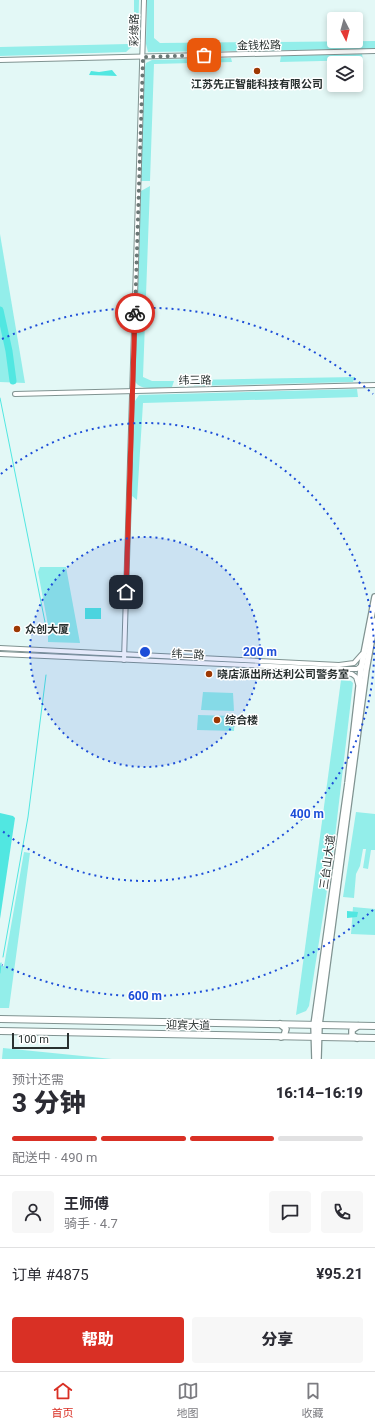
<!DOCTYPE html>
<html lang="zh">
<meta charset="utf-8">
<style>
:root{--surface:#fff;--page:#f7f7f7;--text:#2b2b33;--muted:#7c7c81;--line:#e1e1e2;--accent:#d93025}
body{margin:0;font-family:Roboto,"Noto Sans SC",sans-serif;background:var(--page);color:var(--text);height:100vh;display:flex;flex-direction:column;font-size:15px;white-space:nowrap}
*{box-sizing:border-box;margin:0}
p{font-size:13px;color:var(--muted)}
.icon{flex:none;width:22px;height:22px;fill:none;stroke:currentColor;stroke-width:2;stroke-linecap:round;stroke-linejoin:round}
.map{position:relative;height:1059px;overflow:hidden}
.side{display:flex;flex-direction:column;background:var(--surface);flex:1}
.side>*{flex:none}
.needle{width:26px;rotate:174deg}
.buttons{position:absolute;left:327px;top:12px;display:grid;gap:8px}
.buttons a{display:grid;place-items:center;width:36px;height:36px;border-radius:4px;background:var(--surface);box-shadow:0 2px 6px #0003;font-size:20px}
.scale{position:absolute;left:12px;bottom:10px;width:57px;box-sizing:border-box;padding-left:4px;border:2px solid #293130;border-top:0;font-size:11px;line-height:14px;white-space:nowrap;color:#293130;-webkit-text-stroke:3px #fff;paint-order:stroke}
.pin{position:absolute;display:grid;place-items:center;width:34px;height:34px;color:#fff;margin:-17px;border-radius:8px;box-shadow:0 2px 6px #0006}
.courier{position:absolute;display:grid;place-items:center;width:40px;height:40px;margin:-20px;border:3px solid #d93025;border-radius:50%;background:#fff;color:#222;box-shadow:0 1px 5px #0007}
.overview em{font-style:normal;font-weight:800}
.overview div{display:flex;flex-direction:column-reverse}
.overview{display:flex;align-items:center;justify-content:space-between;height:68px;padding:0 12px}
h1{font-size:26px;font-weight:800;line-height:30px}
.bar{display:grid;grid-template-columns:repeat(4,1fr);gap:6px 4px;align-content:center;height:48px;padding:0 12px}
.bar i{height:5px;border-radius:3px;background:var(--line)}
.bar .selected{background:var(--accent)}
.bar p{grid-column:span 4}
.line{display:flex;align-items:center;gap:10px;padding:0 12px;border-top:1px solid var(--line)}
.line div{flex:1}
.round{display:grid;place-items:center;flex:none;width:42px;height:42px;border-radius:4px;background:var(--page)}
.action{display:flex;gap:8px;margin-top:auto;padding:8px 12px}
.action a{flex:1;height:46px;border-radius:4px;background:var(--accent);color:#fff;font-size:16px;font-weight:800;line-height:46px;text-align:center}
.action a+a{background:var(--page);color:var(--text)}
.tabs{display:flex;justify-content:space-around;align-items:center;height:56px;border-top:1px solid var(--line);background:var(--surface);font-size:11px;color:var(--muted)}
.tabs a{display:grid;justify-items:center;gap:2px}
.tabs .selected{color:var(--accent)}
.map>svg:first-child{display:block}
</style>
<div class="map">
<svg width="375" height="1059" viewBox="0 0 375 1059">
<rect width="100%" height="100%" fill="#e3f8f6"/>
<g fill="#93eeea">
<path d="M134 0H139L138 41 126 52 0 56V47L128 44 134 38Z"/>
<path d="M147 0H154V38L160 43 375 41V49L148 52 146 44Z"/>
<path d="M362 54 363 60 280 62 281 56H284Z"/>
<path d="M231 58 232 62 154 64 150 181H141L144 71 146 63 152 60Z"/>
<path d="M150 186 143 377 152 381H174L172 387C162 387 139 392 135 381L141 191Z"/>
<path d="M0 234 25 383 0 382Z"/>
<path d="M355 377 353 382 194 386 192 380Z"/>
<path d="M357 389 358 397 143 403 137 500 132 496 135 401 139 395Z"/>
<path d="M40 567H66L80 643 48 642V625L38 572Z"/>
<path d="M341 680 351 681 353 683 334 845 309 1006 306 1011 296 1015Z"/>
<path d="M203 692 233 693 234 711 201 710Z"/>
<path d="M198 715 235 716 234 731 197 730Z"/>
<path d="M356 812 375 814V850H371L368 869 363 868 366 849H363L360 866 356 874 354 898 343 897Z"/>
<path d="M24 852 30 853 9 1008H0V966H4Z"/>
<path d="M353 907 375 909V935L351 934Z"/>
<path d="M3 1048 112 1059H2Z"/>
</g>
<g fill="#51e7e1">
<path d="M112 70 117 76 89 75 91 71 99 72Z"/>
<rect x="85" y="608" width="16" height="11"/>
<path d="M0 813 13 816 15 818 0 919Z"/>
<path d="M347 911 358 912 357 917 347 918Z"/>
</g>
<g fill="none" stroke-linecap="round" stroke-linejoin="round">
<g stroke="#51e7e1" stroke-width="1">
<path d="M0 398 46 627"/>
<path d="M3 957 28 817 46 675"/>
<path d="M0 973 1 963"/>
</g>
<path stroke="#51e7e1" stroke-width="7" d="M0 310 9 351 13 381"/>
<defs>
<g id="minor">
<path d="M0 60 375 51"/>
<path d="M15 394 375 385"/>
<path d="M0 648 339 665 354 663 362 654"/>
<path d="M0 654 335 669H357L362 665"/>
<path d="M124 660 144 0"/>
<path d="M312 670 352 674 356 677 358 684"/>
</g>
<g id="major">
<path d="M280 1024 286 1029 284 1036 281 1037"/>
<path d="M357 1038 352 1035V1030L358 1026"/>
<path d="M318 1058 319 1025 366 670 375 621"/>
<path d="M315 1059 314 1025 348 783 361 669 375 597"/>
</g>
<g id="highway">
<path d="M0 1019 375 1026"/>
<path d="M0 1031 375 1038"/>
</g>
</defs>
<use href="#minor" stroke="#809391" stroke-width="6"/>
<use href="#major" stroke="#809391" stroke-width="8"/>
<use href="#highway" stroke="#809391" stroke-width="8"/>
<use href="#minor" stroke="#fff" stroke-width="4"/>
<use href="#major" stroke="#fff" stroke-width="5.5"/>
<use href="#highway" stroke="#fff" stroke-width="6"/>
</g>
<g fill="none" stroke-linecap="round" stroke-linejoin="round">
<path stroke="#6a7775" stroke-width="4" stroke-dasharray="0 7.2" d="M135 313 143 57 204 55"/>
<path stroke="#d93025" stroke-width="5" d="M126 592 135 313"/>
</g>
<circle cx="145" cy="652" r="115" fill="#1d4ed8" fill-opacity=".12"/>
<g fill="none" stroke="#1d4ed8" stroke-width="2" stroke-dasharray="2 4">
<circle cx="145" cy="652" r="115"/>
<path d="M1 474A229 229 0 1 1 1 830"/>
<path d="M373 910A344 344 0 0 1 2 965M2 339A344 344 0 0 1 373 394"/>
</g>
<g fill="#9d3803" stroke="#fff" stroke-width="1.5">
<circle cx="257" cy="71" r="4"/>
<circle cx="17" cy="629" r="4"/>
<circle cx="209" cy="674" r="4"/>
<circle cx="217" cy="720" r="4"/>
</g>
<g text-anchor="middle" stroke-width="3" stroke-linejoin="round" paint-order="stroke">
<g font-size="11" fill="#293130" stroke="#fff">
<text transform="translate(134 30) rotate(-89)" y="4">彩缘路</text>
<text transform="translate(259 45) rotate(-1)" y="4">金钱松路</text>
<text transform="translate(195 380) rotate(-1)" y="4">纬三路</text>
<text transform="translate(188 654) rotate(3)" y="4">纬二路</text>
<text transform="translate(327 862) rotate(-82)" y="4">三台山大道</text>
<text transform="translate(188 1025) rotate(1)" y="4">迎宾大道</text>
</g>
<g font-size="11" font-weight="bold" fill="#293130" stroke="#fff" text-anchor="start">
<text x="257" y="88" text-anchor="middle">江苏先正智能科技有限公司</text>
<text x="25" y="633">众创大厦</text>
<text x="217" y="678">晓店派出所达利公司警务室</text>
<text x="225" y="724">综合楼</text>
</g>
</g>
<circle cx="145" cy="652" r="6" fill="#1d4ed8" stroke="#fff" stroke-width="2"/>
<g font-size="12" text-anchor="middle" font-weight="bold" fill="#1d4ed8" stroke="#fff" stroke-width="3" stroke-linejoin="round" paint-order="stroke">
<text x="260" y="656">200 m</text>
<text x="307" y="818">400 m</text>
<text x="145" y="1000">600 m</text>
</g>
</svg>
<div class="buttons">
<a><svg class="needle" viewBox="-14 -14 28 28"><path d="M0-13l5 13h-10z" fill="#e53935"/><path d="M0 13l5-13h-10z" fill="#7c7c81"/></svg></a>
<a><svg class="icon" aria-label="layers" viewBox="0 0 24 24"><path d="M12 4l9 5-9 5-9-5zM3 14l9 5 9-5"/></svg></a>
</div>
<div class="scale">100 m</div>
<div class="pin" style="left:204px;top:55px;background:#ea580c"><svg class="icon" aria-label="bag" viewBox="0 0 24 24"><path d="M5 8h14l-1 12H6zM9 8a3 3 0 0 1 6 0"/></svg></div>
<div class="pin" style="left:126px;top:592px;background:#1f2937"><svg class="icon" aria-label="home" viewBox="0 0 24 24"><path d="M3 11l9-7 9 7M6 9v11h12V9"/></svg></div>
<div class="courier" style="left:135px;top:313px"><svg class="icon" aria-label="bike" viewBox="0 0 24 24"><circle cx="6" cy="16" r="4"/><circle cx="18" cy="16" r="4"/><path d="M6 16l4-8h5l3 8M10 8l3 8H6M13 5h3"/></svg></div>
</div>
<section class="side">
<div class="overview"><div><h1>3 分钟</h1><p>预计还需</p></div><em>16:14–16:19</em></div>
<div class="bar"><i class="selected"></i><i class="selected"></i><i class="selected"></i><i></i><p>配送中 · 490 m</p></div>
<div class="line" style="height:72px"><a class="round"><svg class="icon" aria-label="person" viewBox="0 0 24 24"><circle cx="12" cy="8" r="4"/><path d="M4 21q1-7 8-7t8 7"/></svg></a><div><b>王师傅</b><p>骑手 · 4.7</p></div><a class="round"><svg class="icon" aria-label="chat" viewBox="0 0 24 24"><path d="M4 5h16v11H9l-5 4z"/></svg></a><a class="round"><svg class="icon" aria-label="phone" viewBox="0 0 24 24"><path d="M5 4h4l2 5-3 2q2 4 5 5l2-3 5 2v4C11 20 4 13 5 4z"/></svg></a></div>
<div class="line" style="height:52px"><div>订单 #4875</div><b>¥95.21</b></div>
<div class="action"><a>帮助</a><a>分享</a></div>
</section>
<nav class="tabs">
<a class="selected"><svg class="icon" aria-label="home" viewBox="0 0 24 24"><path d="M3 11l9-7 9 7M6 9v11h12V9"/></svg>首页</a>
<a><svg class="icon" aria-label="map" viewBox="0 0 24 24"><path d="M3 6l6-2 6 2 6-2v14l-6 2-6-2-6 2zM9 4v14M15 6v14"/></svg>地图</a>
<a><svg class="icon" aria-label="saved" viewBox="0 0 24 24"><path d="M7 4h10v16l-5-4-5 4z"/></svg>收藏</a>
</nav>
